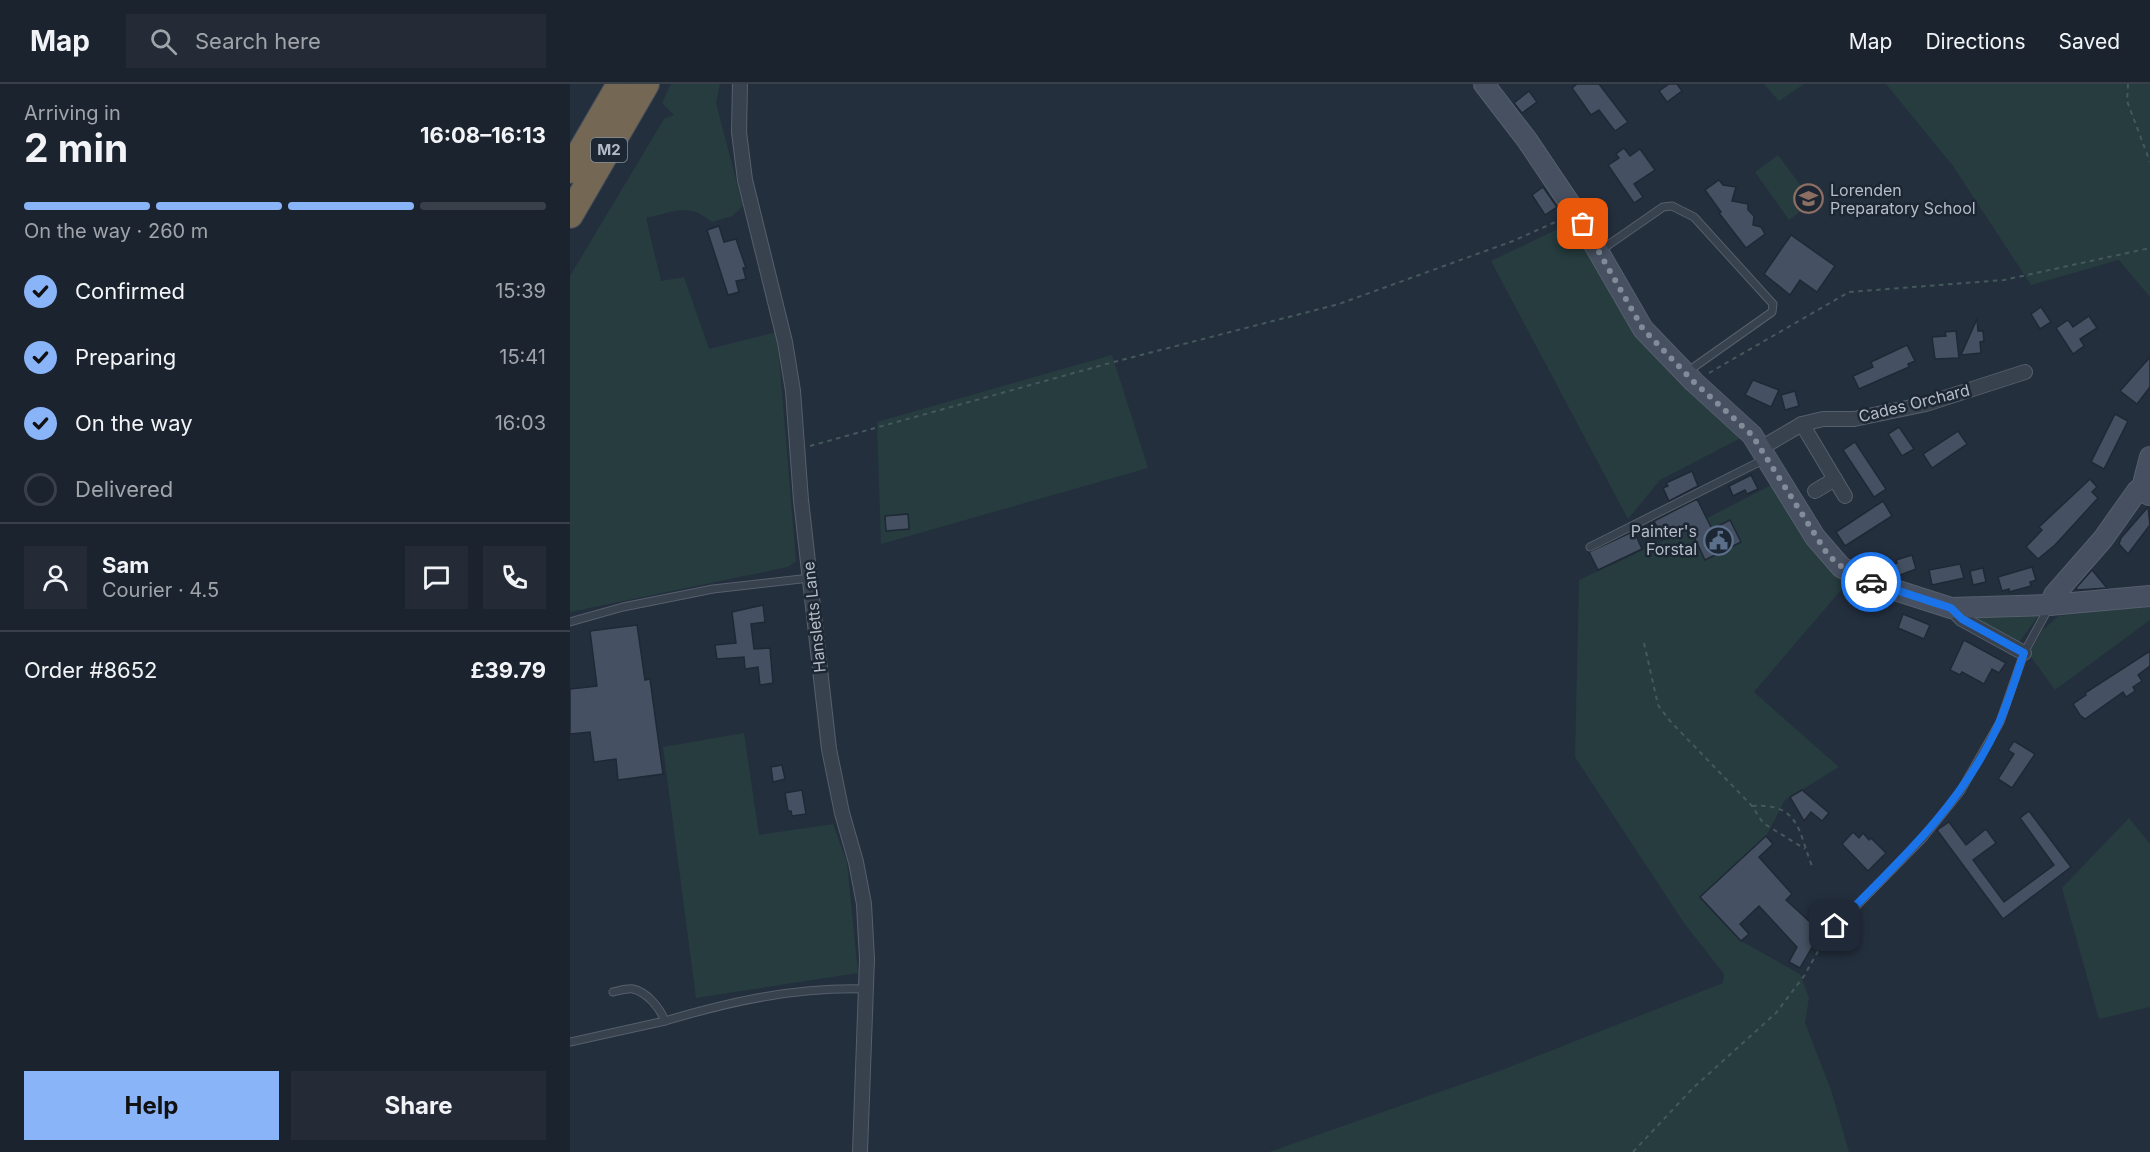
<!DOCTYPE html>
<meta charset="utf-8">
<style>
:root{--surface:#1b232e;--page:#242b36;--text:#f1f3f6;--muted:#a0a4aa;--line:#39404a;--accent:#8ab4f8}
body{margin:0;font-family:Inter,sans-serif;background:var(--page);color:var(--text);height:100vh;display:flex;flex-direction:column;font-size:22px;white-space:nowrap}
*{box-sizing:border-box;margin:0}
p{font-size:20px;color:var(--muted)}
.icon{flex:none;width:33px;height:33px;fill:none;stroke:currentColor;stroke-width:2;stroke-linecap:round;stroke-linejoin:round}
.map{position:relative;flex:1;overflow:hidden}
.drawer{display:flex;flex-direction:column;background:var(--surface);width:570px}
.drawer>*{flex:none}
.pin{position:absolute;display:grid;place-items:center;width:51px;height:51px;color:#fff;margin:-26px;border-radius:12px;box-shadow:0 3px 9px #0006}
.courier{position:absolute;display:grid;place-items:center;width:60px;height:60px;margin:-30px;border:4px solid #1a73e8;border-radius:50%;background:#fff;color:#222;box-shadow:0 2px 8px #0007}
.headline em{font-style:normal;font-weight:700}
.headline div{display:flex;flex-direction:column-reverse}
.headline{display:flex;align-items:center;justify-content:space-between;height:102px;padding:0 24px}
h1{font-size:39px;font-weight:700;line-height:45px}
.bar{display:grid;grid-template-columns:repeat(4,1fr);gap:9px 6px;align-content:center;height:72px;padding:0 24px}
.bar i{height:8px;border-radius:4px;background:var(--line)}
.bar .on{background:var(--accent)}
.bar p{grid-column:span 4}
.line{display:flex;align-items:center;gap:15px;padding:0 24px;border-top:2px solid var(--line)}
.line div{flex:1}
.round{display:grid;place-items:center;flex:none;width:63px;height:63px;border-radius:0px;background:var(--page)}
ol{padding:0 24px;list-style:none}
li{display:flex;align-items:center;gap:18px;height:66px}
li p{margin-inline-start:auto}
li .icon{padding:6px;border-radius:50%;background:var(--accent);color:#111;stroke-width:4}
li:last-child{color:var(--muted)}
li i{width:33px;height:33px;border:3px solid var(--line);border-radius:50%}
.action{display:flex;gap:12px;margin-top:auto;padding:12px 24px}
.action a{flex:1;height:69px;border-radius:0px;background:var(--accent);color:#111;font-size:24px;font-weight:700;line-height:69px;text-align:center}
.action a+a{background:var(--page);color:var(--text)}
header{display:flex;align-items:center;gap:36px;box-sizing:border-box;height:84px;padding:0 30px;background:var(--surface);border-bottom:2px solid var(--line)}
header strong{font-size:28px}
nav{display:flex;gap:33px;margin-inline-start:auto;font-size:21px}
.search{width:420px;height:54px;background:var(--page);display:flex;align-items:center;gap:15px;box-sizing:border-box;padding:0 21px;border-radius:0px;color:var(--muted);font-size:22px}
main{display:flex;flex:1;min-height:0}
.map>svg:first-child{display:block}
</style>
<header>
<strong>Map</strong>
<div class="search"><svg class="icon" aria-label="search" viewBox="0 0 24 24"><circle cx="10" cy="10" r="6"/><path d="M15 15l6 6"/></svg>Search here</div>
<nav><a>Map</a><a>Directions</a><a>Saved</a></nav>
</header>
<main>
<section class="drawer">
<div class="headline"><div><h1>2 min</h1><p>Arriving in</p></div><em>16:08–16:13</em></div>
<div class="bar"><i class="on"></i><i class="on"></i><i class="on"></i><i></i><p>On the way · 260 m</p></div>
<ol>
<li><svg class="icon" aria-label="check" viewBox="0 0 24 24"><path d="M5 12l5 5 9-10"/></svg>Confirmed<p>15:39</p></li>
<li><svg class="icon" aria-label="check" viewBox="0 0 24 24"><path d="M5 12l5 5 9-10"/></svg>Preparing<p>15:41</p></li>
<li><svg class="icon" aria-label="check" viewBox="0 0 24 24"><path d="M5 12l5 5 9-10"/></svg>On the way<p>16:03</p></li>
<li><i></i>Delivered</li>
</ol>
<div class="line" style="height:108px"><a class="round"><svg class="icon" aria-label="person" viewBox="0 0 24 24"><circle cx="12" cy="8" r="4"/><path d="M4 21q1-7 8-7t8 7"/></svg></a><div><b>Sam</b><p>Courier · 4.5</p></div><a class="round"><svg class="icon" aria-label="chat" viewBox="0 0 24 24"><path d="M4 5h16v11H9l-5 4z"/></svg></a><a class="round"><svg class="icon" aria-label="phone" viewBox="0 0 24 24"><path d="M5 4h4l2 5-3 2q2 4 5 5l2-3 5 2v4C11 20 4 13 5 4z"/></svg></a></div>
<div class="line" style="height:78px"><div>Order #8652</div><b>£39.79</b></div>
<div class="action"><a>Help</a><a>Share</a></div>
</section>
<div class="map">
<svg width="1580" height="1068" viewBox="0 0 1580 1068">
<rect width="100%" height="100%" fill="#242f3e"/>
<g fill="#263c3f">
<path d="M101 0H150L146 19 173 122 162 132 142 138C118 118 103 128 76 134L91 197 114 193 139 265 207 248 226 477 218 483 0 528V192L94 35 104 31 92 19Z"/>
<path d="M1194 0H1234L1209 17Z"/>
<path d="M1316 0H1580V213L1549 176 1461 201 1383 82Z"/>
<path d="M1208 71 1243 118 1219 136 1185 88Z"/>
<path d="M1000 139 1063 246 1173 353 1090 396 1058 435 921 177Z"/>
<path d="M542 271 578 384 311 460 307 338Z"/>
<path d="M1203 400 1252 477 1277 499 1184 608 1269 683 1215 716 1196 752 1130 813 1171 857 1230 890 1239 914 1235 939 1261 1006 1279 1068H699L932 986 1153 899 1154 890 1114 839 1005 673 1009 496 1099 454Z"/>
<path d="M1580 522V536L1485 606 1459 570 1472 547 1488 532Z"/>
<path d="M1398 531H1469L1450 557 1446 558Z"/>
<path d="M174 649 189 751 263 740 277 778 288 889 126 914 93 663Z"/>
<path d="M1559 734 1580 760V923L1529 935 1492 804Z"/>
</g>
<g fill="#455162" stroke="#1f2835" stroke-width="1.5">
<path d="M1007 0H1029L1058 38 1045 47 1029 26 1021 31 1002 4Z"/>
<path d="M1099 0H1107L1112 7 1097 18 1089 7Z"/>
<path d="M959 7 967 18 952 29 944 19Z"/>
<path d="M1054 64 1060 72 1070 65 1085 86 1064 100 1073 113 1064 119 1038 81 1049 74 1046 70Z"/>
<path d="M1149 96 1153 101 1166 103 1162 117 1178 120V126L1184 132 1183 141 1191 143 1195 150 1176 164 1149 129 1151 128 1135 106Z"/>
<path d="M973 103 987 123 975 131 962 111Z"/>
<path d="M149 142 154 158 166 155 176 184H173L176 195 166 197 169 208 158 211 137 146Z"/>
<path d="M1221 151 1265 182 1247 208 1230 196 1220 211 1194 190Z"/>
<path d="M1471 223 1481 238 1470 245 1461 230Z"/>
<path d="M1519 232 1527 244 1510 255 1514 262 1503 270 1486 244 1498 236 1503 243Z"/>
<path d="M1407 235 1408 247H1413L1414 257 1410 258 1411 269 1391 271Z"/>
<path d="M1386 247 1389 274 1365 275 1362 253 1376 252 1375 248Z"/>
<path d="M1337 261 1345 277 1338 280 1339 283 1289 305 1283 292 1303 283 1301 278Z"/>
<path d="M1580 273V303L1567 320 1550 307Z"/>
<path d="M1183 296 1209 306 1201 323 1175 311Z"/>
<path d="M1225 307 1229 322 1215 326 1211 311Z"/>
<path d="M1545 330 1558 337 1534 385 1521 378Z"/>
<path d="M1329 343 1344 365 1332 372 1318 350Z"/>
<path d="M1388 347 1397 360 1362 384 1353 370Z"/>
<path d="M1285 358 1316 405 1304 413 1273 366Z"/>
<path d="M1122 387 1128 402 1099 417 1093 404 1098 402 1096 399Z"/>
<path d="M1181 391 1188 405 1177 410 1175 406 1163 412 1159 402Z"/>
<path d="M1520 395 1527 403 1522 408 1528 414 1485 461 1468 475 1456 463 1472 446 1469 443Z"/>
<path d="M1127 415 1142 445 1160 436 1171 458 1135 476 1118 440 1092 453 1084 437Z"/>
<path d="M1313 417 1322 432 1275 462 1266 448Z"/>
<path d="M1578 423 1580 441 1558 470 1549 460 1551 454Z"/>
<path d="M338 430 339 445 316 447 315 432Z"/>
<path d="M1064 447 1072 465 1028 486 1019 468Z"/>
<path d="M1342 471 1346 485 1325 493 1321 481 1327 479 1326 476Z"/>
<path d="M1390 480 1394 494 1362 501 1359 486Z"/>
<path d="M1462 483 1466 496 1460 498 1461 502 1439 508V505L1432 507 1428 493Z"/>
<path d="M1413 484 1416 498 1403 501 1400 487Z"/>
<path d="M1522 486 1537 504 1508 506 1506 504Z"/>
<path d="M193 521 195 538 181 540 184 565 200 564 203 599 190 601 188 583 175 585 174 573 147 575 145 561 166 559 162 528Z"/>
<path d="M1333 530 1360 541 1354 555 1328 544Z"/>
<path d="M67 541 75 596 80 595 93 690 48 696 46 675 24 678 20 648 0 650V605L27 602 20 547Z"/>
<path d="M1394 556 1436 579 1429 589 1422 585 1414 600 1392 588 1390 591 1380 586Z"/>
<path d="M1580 567V582L1568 591 1572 597 1563 603 1565 607 1556 613 1553 608 1515 635 1510 631 1503 620 1516 611 1515 609Z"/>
<path d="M1444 657 1465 670 1442 704 1428 695 1444 670 1438 666Z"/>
<path d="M212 681 215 695 203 698 201 683Z"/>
<path d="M232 706 236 730 222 732 221 727H218L215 709Z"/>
<path d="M1232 706 1259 729 1252 737 1241 728 1234 737 1220 713Z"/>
<path d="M1459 727 1501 783 1433 835 1367 746 1379 738 1396 761 1416 745 1426 759 1403 776 1434 818 1484 781 1450 734Z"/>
<path d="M1283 748 1289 754 1293 749 1299 756 1301 754 1316 769 1298 787 1272 760Z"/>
<path d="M1196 752 1203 760 1189 773 1222 810 1216 816 1251 848 1230 884 1219 878 1227 863 1189 822 1170 840 1179 850 1171 857 1130 813Z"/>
</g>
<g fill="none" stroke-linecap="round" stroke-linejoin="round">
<defs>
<g id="lane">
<path d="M1031 166 1093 123 1102 122 1124 133 1203 220 1202 228 1117 288"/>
<path d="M1020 463 1195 375"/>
<path d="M0 538 53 523 143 505 240 494"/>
<path d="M1255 854 1353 754 1390 708 1430 638 1454 569 1478 525"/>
<path d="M43 908C49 907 57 904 63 905 77 908 90 924 95 937 162 917 226 903 296 905"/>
<path d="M0 958 95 937"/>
</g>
<g id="street">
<path d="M170 0 169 48 175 96 215 258 223 307 231 416 259 665 272 729 286 778 294 820 297 875 290 1068"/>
<path d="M1232 340 1275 412"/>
<path d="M1191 364 1232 340 1253 335H1284L1356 320 1455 288"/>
<path d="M1245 407 1265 395"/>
<path d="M1381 524 1392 535 1454 569"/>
</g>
<g id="secondary">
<path d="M914 0 957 56 1006 129 1073 245 1124 298 1182 351 1245 453 1271 483 1297 497 1381 524 1480 521 1580 512"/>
<path d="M1579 411 1574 396 1580 373"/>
<path d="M1480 521 1484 511 1533 455 1567 407 1575 400"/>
</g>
<g id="highway">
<path d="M0 86 50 0"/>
<path d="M0 131 76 0"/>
</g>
</defs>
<use href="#lane" stroke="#565f6c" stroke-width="9"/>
<use href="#street" stroke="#565f6c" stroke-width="16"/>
<use href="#secondary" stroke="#565f6c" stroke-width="22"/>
<use href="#highway" stroke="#434c59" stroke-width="28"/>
<g stroke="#44595c" stroke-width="2" stroke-dasharray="4.5 4.5" stroke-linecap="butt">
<path d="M1558 0 1557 17 1580 78"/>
<path d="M1139 289 1279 208 1434 196 1580 164"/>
<path d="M240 362 540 279 769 220 943 157 992 135"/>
<path d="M1074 559 1088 621 1100 637 1182 722 1193 739 1235 765"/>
<path d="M1182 722C1230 719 1228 747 1242 782"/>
<path d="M1063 1068 1123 1004 1206 929 1234 892 1251 862"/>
</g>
<use href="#lane" stroke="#38414e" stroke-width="7"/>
<use href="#street" stroke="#38414e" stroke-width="14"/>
<use href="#secondary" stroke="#465061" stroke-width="20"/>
<use href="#highway" stroke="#746855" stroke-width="26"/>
</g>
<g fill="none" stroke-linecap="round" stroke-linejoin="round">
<path stroke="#828b98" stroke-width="6" stroke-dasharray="0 10.8" d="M1013 140 1073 245 1124 298 1182 351 1258 471 1278 488 1301 498"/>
<path stroke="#1a73e8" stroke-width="8" d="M1265 842C1327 780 1393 720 1429 639 1439 616 1446 592 1454 569L1392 535 1381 524 1301 498"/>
</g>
<defs>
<symbol id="school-ring" viewBox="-11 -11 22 22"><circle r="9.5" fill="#1d2633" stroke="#8d6e63" stroke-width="1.5"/><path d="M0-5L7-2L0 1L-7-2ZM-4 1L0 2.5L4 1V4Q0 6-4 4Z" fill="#8d6e63"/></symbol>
<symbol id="civic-ring" viewBox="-11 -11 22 22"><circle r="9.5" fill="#1d2633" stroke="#5c6f8a" stroke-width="1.5"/><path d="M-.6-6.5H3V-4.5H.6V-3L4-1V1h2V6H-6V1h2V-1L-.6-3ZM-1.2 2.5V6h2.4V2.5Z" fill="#5c6f8a"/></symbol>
</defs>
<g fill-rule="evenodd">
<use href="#school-ring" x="1222" y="98" width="33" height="33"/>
<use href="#civic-ring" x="1132" y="440" width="33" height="33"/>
</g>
<g text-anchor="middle" stroke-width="5" stroke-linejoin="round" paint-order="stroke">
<rect fill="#1d2633" stroke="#878f9c" stroke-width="1.5" x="21" y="54" width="36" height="24" rx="4.5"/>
<g font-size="15" font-weight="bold" fill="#b4bcc9">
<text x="39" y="71">M2</text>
</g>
<g font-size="16" fill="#b4bcc9" stroke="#1d2633" text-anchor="start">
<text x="1260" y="112">Lorenden<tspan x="1260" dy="18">Preparatory School</tspan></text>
<text x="1127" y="453" text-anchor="end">Painter's<tspan x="1127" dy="18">Forstal</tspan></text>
</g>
<g font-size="16" fill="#b4bcc9" stroke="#1d2633">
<text transform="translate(1344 319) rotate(-14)" y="6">Cades Orchard</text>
<text transform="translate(244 533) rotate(-96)" y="6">Hansletts Lane</text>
</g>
</g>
</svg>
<div class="pin" style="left:1013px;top:140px;background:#ea580c"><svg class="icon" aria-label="bag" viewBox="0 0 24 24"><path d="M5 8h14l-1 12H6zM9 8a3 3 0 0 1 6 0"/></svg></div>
<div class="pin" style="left:1265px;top:842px;background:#1f2937"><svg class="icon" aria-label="home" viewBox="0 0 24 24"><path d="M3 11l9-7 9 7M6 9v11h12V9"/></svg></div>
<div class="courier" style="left:1301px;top:498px"><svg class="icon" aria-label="car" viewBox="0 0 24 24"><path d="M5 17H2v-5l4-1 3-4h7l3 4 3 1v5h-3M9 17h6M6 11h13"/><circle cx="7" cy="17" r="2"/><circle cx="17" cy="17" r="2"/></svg></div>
</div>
</main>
